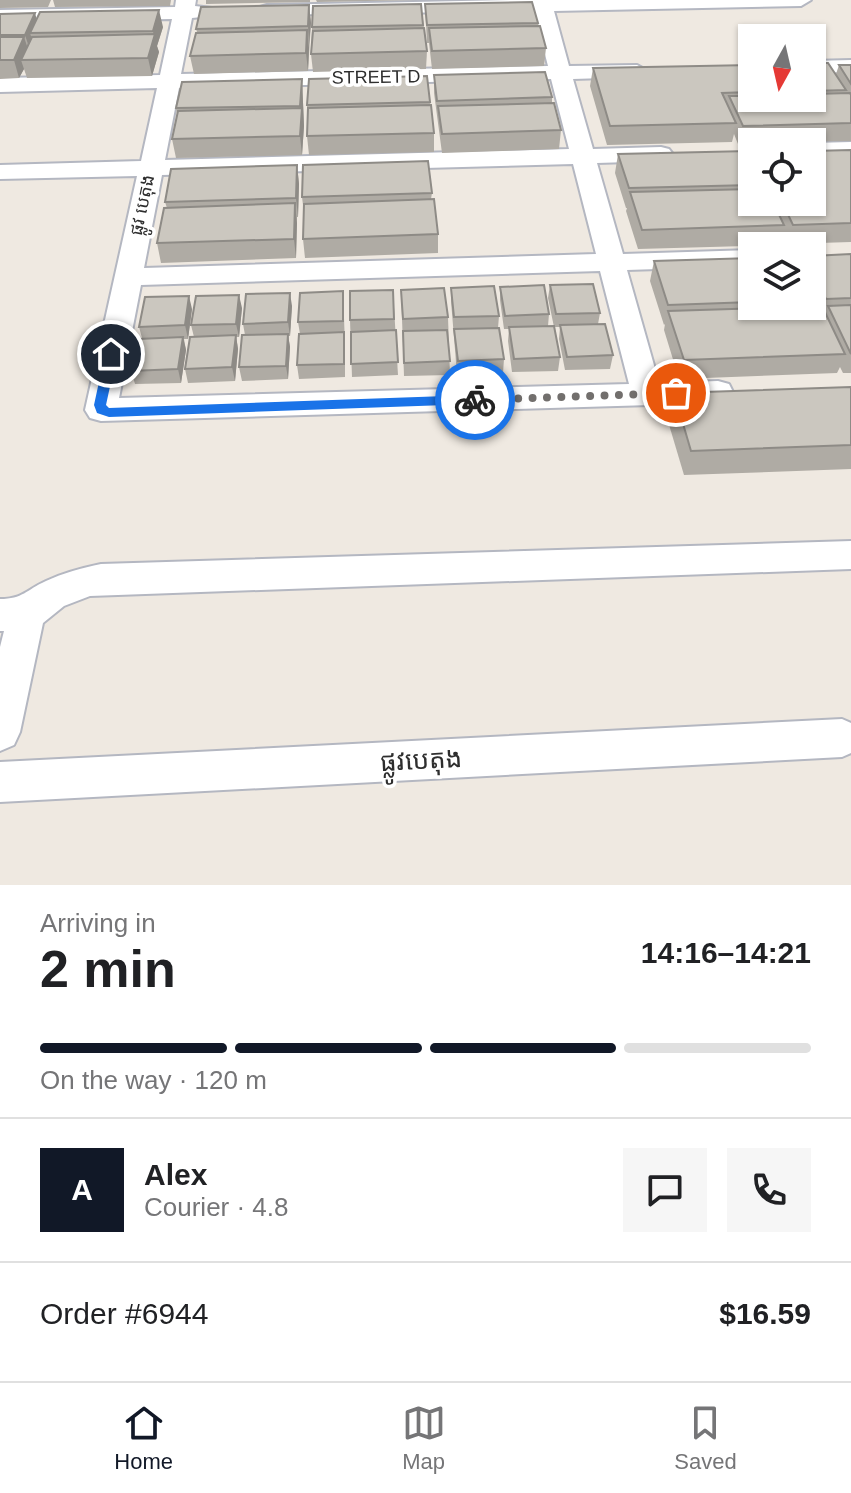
<!DOCTYPE html>
<meta charset="utf-8">
<style>
:root{--surface:#fff;--page:#f6f6f6;--text:#202124;--muted:#757577;--line:#e0e0e0;--accent:#111827}
body{margin:0;font-family:Arial,"Noto Sans Khmer",sans-serif;background:var(--page);color:var(--text);height:100vh;display:flex;flex-direction:column;font-size:30px;white-space:nowrap}
*{box-sizing:border-box;margin:0}
p{font-size:26px;color:var(--muted)}
.icon{flex:none;width:44px;height:44px;fill:none;stroke:currentColor;stroke-width:2;stroke-linecap:round;stroke-linejoin:round}
.map{position:relative;height:885px;overflow:hidden}
.drawer{display:flex;flex-direction:column;background:var(--surface);flex:1}
.drawer>*{flex:none}
.needle{width:52px;rotate:188deg}
.fabs{position:absolute;left:738px;top:24px;display:grid;gap:16px}
.fabs a{display:grid;place-items:center;width:88px;height:88px;border-radius:0px;background:var(--surface);box-shadow:0 2px 6px #0004;font-size:40px}
.pin{position:absolute;display:grid;place-items:center;width:68px;height:68px;color:#fff;margin:-34px;border:4px solid #fff;border-radius:50%;box-shadow:0 2px 8px #0007}
.courier{position:absolute;display:grid;place-items:center;width:80px;height:80px;margin:-40px;border:6px solid #1a73e8;border-radius:50%;background:#fff;color:#222;box-shadow:0 2px 10px #0007}
.overview em{font-style:normal;font-weight:700}
.overview div{display:flex;flex-direction:column-reverse}
.overview{display:flex;align-items:center;justify-content:space-between;height:136px;padding:0 40px}
h1{font-size:52px;font-weight:700;line-height:60px}
.bar{display:grid;grid-template-columns:repeat(4,1fr);gap:12px 8px;align-content:center;height:96px;padding:0 40px}
.bar i{height:10px;border-radius:6px;background:var(--line)}
.bar .active{background:var(--accent)}
.bar p{grid-column:span 4}
.line{display:flex;align-items:center;gap:20px;padding:0 40px;border-top:2px solid var(--line)}
.line div{flex:1}
.round{display:grid;place-items:center;flex:none;width:84px;height:84px;border-radius:0px;background:var(--page)}
.menu{display:flex;justify-content:space-around;align-items:center;height:112px;border-top:2px solid var(--line);background:var(--surface);font-size:22px;color:var(--muted)}
.menu a{display:grid;justify-items:center;gap:4px}
.menu .active{color:var(--accent)}
.map>svg:first-child{display:block}
</style>
<div class="map">
<svg width="851" height="885" viewBox="0 0 851 885">
<rect width="100%" height="100%" fill="#efe9e1"/>
<g fill="none" stroke-linecap="round" stroke-linejoin="round">
<defs>
<g id="minor">
<path d="M176 0H196L195 6 212 8 215 12 212 16 192 18 181 74 548 66 534 11 260 15 257 11 260 7 267 5 514 0H811L801 6 554 11 569 66 637 65 648 71 637 77 573 79 593 149 661 147 669 149 673 154 669 159 661 161 597 163 623 254 752 250V266L627 270 659 383 718 381 729 384 733 392 729 400 718 403 101 421 90 418 85 410 137 176 0 179V165L141 161 157 88 0 92V78L160 75 172 19 0 22V10L175 7ZM551 79 569 149 165 160 179 88ZM573 164 596 254 144 268 162 175ZM600 271 629 384 119 398 141 285Z"/>
<path d="M851 60V72L812 73V61Z"/>
<path d="M851 142V156L812 157V143Z"/>
<path d="M851 541V569L90 596 64 606 43 623 20 732 14 745 0 751V647L4 631H0V599C23 599 26 590 46 581 63 573 82 568 101 564Z"/>
<path d="M842 719 851 723V753L842 757 0 802V762Z"/>
</g>
</defs>
<use href="#minor" stroke="#b4b7c1" stroke-width="4"/>
<use href="#minor" fill="#fff" fill-rule="evenodd"/>
</g>
<g fill="#afaba4">
<path d="M0 0H51L48 7 0 8Z"/>
<path d="M53 0H171L170 6 55 7Z"/>
<path d="M206 0H310V2L206 4Z"/>
<path d="M316 0H418L317 2Z"/>
<path d="M421 4 427 51 426 69 313 72 311 54 312 27Z"/>
<path d="M425 4 538 23 546 48 544 66 432 69 429 43H427Z"/>
<path d="M309 5 311 23 308 71 194 74 190 56 197 32 196 29Z"/>
<path d="M0 14 37 19 163 27 157 46 159 52 152 76 27 78 24 69 19 78 0 79Z"/>
<path d="M812 63 836 74 839 65H851V141L752 142V144H738L734 134 732 142 607 145 590 86 593 68 752 65V98H812Z"/>
<path d="M434 75 552 97V103L561 130 559 149 442 153 434 93Z"/>
<path d="M427 76 434 133V152L309 155 307 136V105Z"/>
<path d="M302 79 304 126 302 155 176 158 172 139 177 114 176 108Z"/>
<path d="M851 150V242L787 244 781 233 778 245 638 249 626 211 627 208H626L615 173 618 154 752 158V202H812Z"/>
<path d="M297 165 299 184 298 217H297L296 258 161 263 157 243 167 208 165 202Z"/>
<path d="M432 193 431 199 438 234V253L305 258 303 239 304 213 302 197Z"/>
<path d="M851 254V373H843L840 367 837 373 679 379 664 330 665 324 664 325 650 281 654 261 752 258V306H812V256Z"/>
<path d="M550 285 600 313 598 324 613 355 610 369 565 370 559 339 560 327H554L548 298Z"/>
<path d="M500 287 549 314 548 326 560 357 558 371 512 372 508 341 509 329H504L500 300Z"/>
<path d="M451 288 499 316 498 328 504 359 503 373 457 374 451 301Z"/>
<path d="M393 290 398 375 352 377 350 320Z"/>
<path d="M401 290 448 317 450 375 404 376Z"/>
<path d="M343 291 345 345V377L299 379 297 365 300 334 298 322Z"/>
<path d="M292 306 290 336H288L290 347 288 379 242 381 239 367 245 335 243 324Z"/>
<path d="M242 308 239 337H236L238 349 235 381 188 383 185 369 194 337 191 325Z"/>
<path d="M192 309 188 339H184L186 350 181 383 135 384 131 371 142 338 139 327Z"/>
<path d="M851 387V469L684 475 667 418 674 393Z"/>
</g>
<g fill="#8e8b86">
<path d="M309 5 311 23 309 44 308 26Z"/>
<path d="M159 10 163 27 157 46 159 52 152 76 148 58 154 38 153 31Z"/>
<path d="M35 13 40 31 30 33 34 46 31 53 25 35Z"/>
<path d="M307 30 309 48 308 71 306 53Z"/>
<path d="M24 37 30 55 21 60 24 69 19 78 14 60Z"/>
<path d="M302 79 304 126 302 155 300 136 301 120 300 106Z"/>
<path d="M297 165 299 184 298 217 296 198Z"/>
<path d="M295 203 297 223 296 258 294 239Z"/>
<path d="M290 293 292 306 290 336 288 322Z"/>
<path d="M239 295 242 308 239 337 236 324Z"/>
<path d="M189 296 192 309 188 339 185 325Z"/>
<path d="M288 334 290 347 288 379 286 366Z"/>
<path d="M236 335 238 349 235 381 232 367Z"/>
<path d="M183 337 186 350 181 383 178 369Z"/>
</g>
<g fill="#cbc7bf" stroke="#8e8b86" stroke-width="2">
<path d="M532 2 538 23 427 25 425 4Z"/>
<path d="M421 4 423 25 312 27 313 6Z"/>
<path d="M309 5 308 26 196 29 201 7Z"/>
<path d="M159 10 153 31 30 33 40 12Z"/>
<path d="M35 13 25 35H0V14Z"/>
<path d="M540 26 546 48 432 51 429 28Z"/>
<path d="M424 28 427 51 311 54 313 31Z"/>
<path d="M307 30 306 53 190 56 196 33Z"/>
<path d="M155 34 148 58 21 60 32 37Z"/>
<path d="M0 37H24L14 60H0Z"/>
<path d="M812 63H828L846 90 812 91Z"/>
<path d="M752 65V92L722 93 736 123 610 126 593 68Z"/>
<path d="M839 65H851V84Z"/>
<path d="M545 72 552 97 437 101 434 75Z"/>
<path d="M427 76 430 102 307 105 309 79Z"/>
<path d="M302 79 300 106 176 108 182 82Z"/>
<path d="M850 93 851 95V123L743 126 729 96H752V98H812V94Z"/>
<path d="M554 103 561 130 442 134 438 106Z"/>
<path d="M431 105 434 133 307 136 308 108Z"/>
<path d="M302 108 300 136 172 139 178 111Z"/>
<path d="M851 150V223L793 225 782 202H812V151Z"/>
<path d="M749 151 752 158V185L629 188 618 154Z"/>
<path d="M428 161 432 193 302 197 303 165Z"/>
<path d="M297 165 296 198 165 202 171 169Z"/>
<path d="M752 189V202H773L784 225 642 230 630 192Z"/>
<path d="M434 199 438 234 303 239 304 204Z"/>
<path d="M295 203 294 239 157 243 164 208Z"/>
<path d="M851 254V298L826 299 812 271V256Z"/>
<path d="M752 258V302L668 305 654 261Z"/>
<path d="M812 280 821 300H812Z"/>
<path d="M593 284 600 313 556 314 550 285Z"/>
<path d="M544 285 549 314 505 316 500 287Z"/>
<path d="M494 286 499 316 454 317 451 288Z"/>
<path d="M444 288 448 317 403 319 401 290Z"/>
<path d="M393 290 394 319 350 320V291Z"/>
<path d="M343 291V321L298 322 300 293Z"/>
<path d="M290 293 288 322 243 324 246 294Z"/>
<path d="M239 295 236 324 191 325 196 296Z"/>
<path d="M189 296 185 325 139 327 145 297Z"/>
<path d="M851 305V354L828 306Z"/>
<path d="M822 306 845 354 684 360 668 311Z"/>
<path d="M605 324 613 355 567 357 560 325Z"/>
<path d="M554 326 560 357 514 359 509 327Z"/>
<path d="M499 328 504 359 458 361 454 329Z"/>
<path d="M396 330 398 362 351 364V332Z"/>
<path d="M447 330 450 361 404 363 403 331Z"/>
<path d="M344 332V364L297 365 299 334Z"/>
<path d="M288 334 286 366 239 367 242 335Z"/>
<path d="M236 335 232 367 185 369 190 337Z"/>
<path d="M183 337 178 369 131 371 138 339Z"/>
<path d="M851 387V445L691 451 674 393Z"/>
</g>
<path fill="#1a73e8" d="M111 349 117 354 106 405 109 408 475 395 481 400 475 404 109 417 97 413 94 405 105 354Z"/>
<g fill="none" stroke-linecap="round" stroke-linejoin="round">
<path stroke="#726f6d" stroke-width="8" stroke-dasharray="0 14.4" d="M475 400 676 393"/>
</g>
<g text-anchor="middle" stroke-width="7" stroke-linejoin="round" paint-order="stroke">
<g font-size="18" fill="#2e2e2e" stroke="#fff">
<text transform="translate(376 77) rotate(-1)" y="6">STREET D</text>
<text transform="translate(142 205) rotate(-78)" y="6">ផ្លូវ បេតុង</text>
</g>
<g font-size="26" fill="#2e2e2e" stroke="#fff">
<text transform="translate(421 760) rotate(-3)" y="9">ផ្លូវបេតុង</text>
</g>
</g>
</svg>
<div class="fabs">
<a><svg class="needle" viewBox="-14 -14 28 28"><path d="M0-13l5 13h-10z" fill="#e53935"/><path d="M0 13l5-13h-10z" fill="#757577"/></svg></a>
<a><svg class="icon" aria-label="locate" viewBox="0 0 24 24"><circle cx="12" cy="12" r="6"/><path d="M12 2v4M12 18v4M2 12h4M18 12h4"/></svg></a>
<a><svg class="icon" aria-label="layers" viewBox="0 0 24 24"><path d="M12 4l9 5-9 5-9-5zM3 14l9 5 9-5"/></svg></a>
</div>
<div class="pin" style="left:676px;top:393px;background:#ea580c"><svg class="icon" aria-label="bag" viewBox="0 0 24 24"><path d="M5 8h14l-1 12H6zM9 8a3 3 0 0 1 6 0"/></svg></div>
<div class="pin" style="left:111px;top:354px;background:#1f2937"><svg class="icon" aria-label="home" viewBox="0 0 24 24"><path d="M3 11l9-7 9 7M6 9v11h12V9"/></svg></div>
<div class="courier" style="left:475px;top:400px"><svg class="icon" aria-label="bike" viewBox="0 0 24 24"><circle cx="6" cy="16" r="4"/><circle cx="18" cy="16" r="4"/><path d="M6 16l4-8h5l3 8M10 8l3 8H6M13 5h3"/></svg></div>
</div>
<section class="drawer">
<div class="overview"><div><h1>2 min</h1><p>Arriving in</p></div><em>14:16–14:21</em></div>
<div class="bar"><i class="active"></i><i class="active"></i><i class="active"></i><i></i><p>On the way · 120 m</p></div>
<div class="line" style="height:144px"><b class="round" style="background:var(--accent);color:#fff">A</b><div><b>Alex</b><p>Courier · 4.8</p></div><a class="round"><svg class="icon" aria-label="chat" viewBox="0 0 24 24"><path d="M4 5h16v11H9l-5 4z"/></svg></a><a class="round"><svg class="icon" aria-label="phone" viewBox="0 0 24 24"><path d="M5 4h4l2 5-3 2q2 4 5 5l2-3 5 2v4C11 20 4 13 5 4z"/></svg></a></div>
<div class="line" style="height:104px"><div>Order #6944</div><b>$16.59</b></div>
</section>
<nav class="menu">
<a class="active"><svg class="icon" aria-label="home" viewBox="0 0 24 24"><path d="M3 11l9-7 9 7M6 9v11h12V9"/></svg>Home</a>
<a><svg class="icon" aria-label="map" viewBox="0 0 24 24"><path d="M3 6l6-2 6 2 6-2v14l-6 2-6-2-6 2zM9 4v14M15 6v14"/></svg>Map</a>
<a><svg class="icon" aria-label="saved" viewBox="0 0 24 24"><path d="M7 4h10v16l-5-4-5 4z"/></svg>Saved</a>
</nav>
